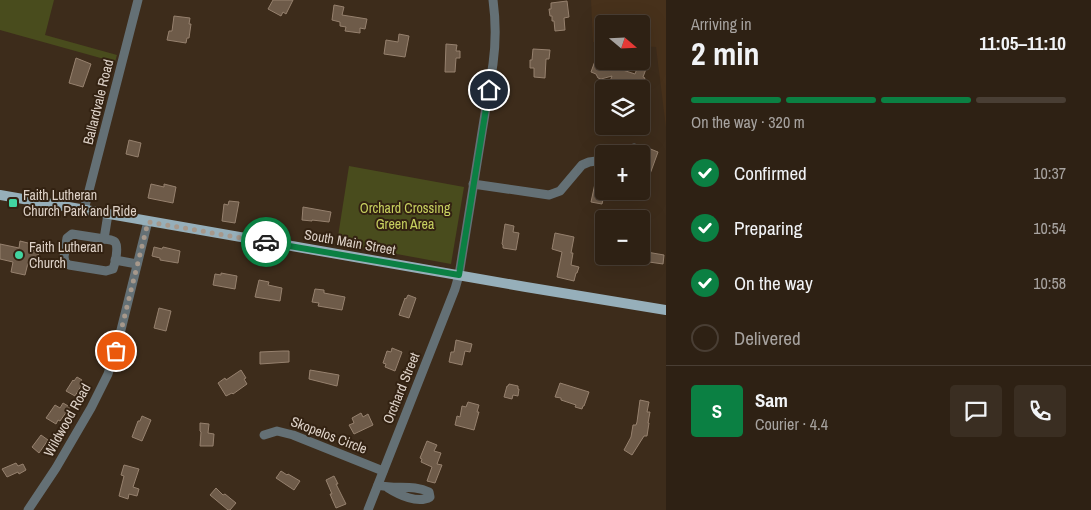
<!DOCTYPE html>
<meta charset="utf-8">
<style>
:root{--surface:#2e2114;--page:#3a2e22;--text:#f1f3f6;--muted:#a7a3a0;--line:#493e34;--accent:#0b8043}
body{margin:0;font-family:"Archivo Narrow",sans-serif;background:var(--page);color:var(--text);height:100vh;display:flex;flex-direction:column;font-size:19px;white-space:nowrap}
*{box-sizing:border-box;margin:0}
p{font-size:16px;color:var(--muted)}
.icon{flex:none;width:28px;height:28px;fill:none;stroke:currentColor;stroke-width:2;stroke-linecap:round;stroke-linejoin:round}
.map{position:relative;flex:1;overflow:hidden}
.panel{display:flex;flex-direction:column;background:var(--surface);width:425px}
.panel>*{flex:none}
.needle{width:32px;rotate:109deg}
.buttons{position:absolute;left:595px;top:15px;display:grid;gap:10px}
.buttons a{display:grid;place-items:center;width:55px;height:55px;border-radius:5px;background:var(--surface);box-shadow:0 5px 20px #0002,0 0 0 1px var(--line);font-size:25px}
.pin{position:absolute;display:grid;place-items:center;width:42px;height:42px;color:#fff;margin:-21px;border:2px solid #fff;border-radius:50%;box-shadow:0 1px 5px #0007}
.courier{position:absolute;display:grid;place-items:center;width:50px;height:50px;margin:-25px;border:4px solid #0b8043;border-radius:50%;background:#fff;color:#222;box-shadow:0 1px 6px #0007}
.head em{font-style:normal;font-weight:700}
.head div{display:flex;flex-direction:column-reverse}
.head{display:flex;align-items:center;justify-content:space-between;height:85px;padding:0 25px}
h1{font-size:32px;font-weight:700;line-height:38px}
.bar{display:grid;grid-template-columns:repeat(4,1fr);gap:8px 5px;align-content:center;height:60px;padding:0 25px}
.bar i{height:6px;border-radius:4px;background:var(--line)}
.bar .on{background:var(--accent)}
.bar p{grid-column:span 4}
.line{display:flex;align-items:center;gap:12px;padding:0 25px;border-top:1px solid var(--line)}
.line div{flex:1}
.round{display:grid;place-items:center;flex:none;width:52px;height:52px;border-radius:5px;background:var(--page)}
ol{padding:0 25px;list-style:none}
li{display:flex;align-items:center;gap:15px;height:55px}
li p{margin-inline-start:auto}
li .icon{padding:5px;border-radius:50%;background:var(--accent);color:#fff;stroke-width:4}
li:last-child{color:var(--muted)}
li i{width:28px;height:28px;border:2px solid var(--line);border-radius:50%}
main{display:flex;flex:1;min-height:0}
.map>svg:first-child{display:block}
</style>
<main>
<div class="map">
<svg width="666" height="510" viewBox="0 0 666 510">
<rect width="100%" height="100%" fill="#3d2c1b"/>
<path fill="#47311b" d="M591 0H666V128L656 47 641 46V24H604V43L593 42Z"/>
<g fill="#494c1d">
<path d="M0 0H54L45 35 117 55 115 62 0 30Z"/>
<path d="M349 166 464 187 451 264 337 243Z"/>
</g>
<g fill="#6e5b49" stroke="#96816e">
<path d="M273 0H293L286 14 283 12 281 16 268 9Z"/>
<path d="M567 1 569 17 564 18 565 30 555 31 554 21H552V16H550L549 9H551V3Z"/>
<path d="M334 5 344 7 342 15 367 19 365 29 360 28V33L345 31 346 27 340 26V22L332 20Z"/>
<path d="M174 16 190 18 189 24H191L189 38H187L186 43 167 40 169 31H172Z"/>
<path d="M399 34 409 36 405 57 384 54 386 40 398 42Z"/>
<path d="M446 44 457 45 456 51H460V58H456L455 72H445Z"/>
<path d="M533 49 550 50 549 59H546L545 78 534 77V68H530V60H532Z"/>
<path d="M76 58 91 64 83 87 69 83Z"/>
<path d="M595 61 635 74 638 66 646 69 643 77 645 78 641 88 632 85 630 89 610 81 612 76 601 79 598 78 596 74 591 72Z"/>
<path d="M129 140 141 143 138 157 126 154Z"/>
<path d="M648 148 658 152 650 174H648L647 179 641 177V158L644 159Z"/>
<path d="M596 179 604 181V191H605L602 204 591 202Z"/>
<path d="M151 184 164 187V184L176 187 173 203 148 198Z"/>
<path d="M229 201 239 202 235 223 222 221 224 204 228 205Z"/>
<path d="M303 207 331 212 329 222 312 220V221L302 220Z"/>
<path d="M505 224 514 226 513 232 519 233 516 250 503 248V245L502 244Z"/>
<path d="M555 233 574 237 571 253H573L571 265 579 267 577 273H576L574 281 557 277 562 252 552 249Z"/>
<path d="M20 241 32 244 31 250 39 251 36 264 28 263 25 275 11 272 13 262 0 259V244L19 248Z"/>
<path d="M154 247 162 249 163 247 180 251 178 263 160 260V258L152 256Z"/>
<path d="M641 251 664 255 663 264 649 262V264L639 263 640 256H641Z"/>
<path d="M221 273 237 276 235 289 213 285 215 274 221 275Z"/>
<path d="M259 280 269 282 268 285 282 288 280 301 255 297Z"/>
<path d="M315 289 324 290V293L345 297 342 310 318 306 319 303 312 302Z"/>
<path d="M408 295 416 298 409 318 399 315 405 298 406 299Z"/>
<path d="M159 308 171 311 166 331 154 328Z"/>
<path d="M456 340 472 344 470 352 465 351 462 365 449 362 451 352H454Z"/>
<path d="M392 348 402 352 395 371 385 367 386 364 383 363 387 351 391 352Z"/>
<path d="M283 351H289V362L260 364V352Z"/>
<path d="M241 370 246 378 244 379 247 384 233 394 232 393 226 396 218 383 225 378 226 380Z"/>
<path d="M310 370 339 375 337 386 309 379Z"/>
<path d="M77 377 82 380 79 384 81 386 75 396 66 391 73 380 74 381Z"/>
<path d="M560 383 589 392 584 406H583L582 409 575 407 576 405 561 400V398L555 397Z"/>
<path d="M509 384 518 386V389H519L518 396 513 395 512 399 504 397 507 386H508Z"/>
<path d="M640 400 649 402 647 412H650L648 423H649L647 436H644L632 455 624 450 631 437 633 425H636L637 422Z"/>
<path d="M468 402 479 405 477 412H479L474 430 455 425 457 416 460 417 462 406 466 407Z"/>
<path d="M63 403 70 407 60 421 58 420 56 424 46 418 55 405 60 408Z"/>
<path d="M361 413 363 417 368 414 373 425 354 434 349 425 354 423 352 418Z"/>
<path d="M142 416 151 420 142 441 132 437 138 421H140Z"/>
<path d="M200 423 209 424 208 433 214 434 213 446H200L201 432 200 431Z"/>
<path d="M41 435 48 440 39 453 32 447Z"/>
<path d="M427 441 437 445 434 451 441 453 437 464 442 465 435 483 427 481 432 467 421 462 422 459 420 458Z"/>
<path d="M16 463 18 466 23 464 26 470 19 474 18 472 7 477 2 469Z"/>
<path d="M124 465 139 469 133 487 139 489 137 496 129 494 128 499 119 496 124 476 121 475Z"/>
<path d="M281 471 287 475 288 474 300 481 294 490 276 478Z"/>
<path d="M334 476 338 484H336L346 504 336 508 330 494H332L326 480Z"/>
<path d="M216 488 223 495 225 494 236 503 230 510H228L210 495Z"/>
</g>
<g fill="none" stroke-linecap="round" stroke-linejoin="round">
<g stroke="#647075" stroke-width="9">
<path d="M626 154 634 148"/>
<path d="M473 184 549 195 560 191 582 165 589 162 604 160"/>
<path d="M84 210 138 0"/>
<path d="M72 234 111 240C113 241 114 241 115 242 119 247 115 264 113 269L106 271 69 265 65 262 64 257 67 238Z"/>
<path d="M104 239 108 214"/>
<path d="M115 260 137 264"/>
<path d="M264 435 277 431 293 435 383 471"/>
<path d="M378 485C395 490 413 484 429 492L430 497C418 504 399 495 388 488"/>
<path d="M28 510 56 468 91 408 108 374 119 338 148 221"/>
<path d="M368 510 455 289 459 275 493 64C496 42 496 22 493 0"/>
</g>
<path stroke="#96afba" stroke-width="10" d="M0 195 526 287 666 310"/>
</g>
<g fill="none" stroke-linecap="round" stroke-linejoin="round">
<path stroke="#a6988b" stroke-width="5" stroke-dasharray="0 9" d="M116 351 148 222 266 242"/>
<path stroke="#0b8043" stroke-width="6" d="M266 242 459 275 489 90"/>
</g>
<g fill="#42d4a0" stroke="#332212" stroke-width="2">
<rect x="8" y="198" width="10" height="10" rx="2.5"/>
<circle cx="19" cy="255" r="5"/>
</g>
<g text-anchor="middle" stroke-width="4" stroke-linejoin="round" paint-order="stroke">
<g font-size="14" fill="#ded2c8" stroke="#332212">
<text transform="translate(98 102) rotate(-76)" y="5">Ballardvale Road</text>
<text transform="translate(350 242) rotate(10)" y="5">South Main Street</text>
<text transform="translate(401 388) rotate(-68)" y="5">Orchard Street</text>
<text transform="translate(67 420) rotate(-61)" y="5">Wildwood Road</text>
<text transform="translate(329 435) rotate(21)" y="5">Skopelos Circle</text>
</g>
<g font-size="14" fill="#ded2c8" stroke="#332212" text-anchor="start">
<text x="23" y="200">Faith Lutheran<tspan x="23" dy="16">Church Park and Ride</tspan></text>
<text x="29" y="252">Faith Lutheran<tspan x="29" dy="16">Church</tspan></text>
</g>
<g font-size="14" fill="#c7d05f" stroke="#332212">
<text x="405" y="213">Orchard Crossing<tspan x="405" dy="16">Green Area</tspan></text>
</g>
</g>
</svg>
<div class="buttons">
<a><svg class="needle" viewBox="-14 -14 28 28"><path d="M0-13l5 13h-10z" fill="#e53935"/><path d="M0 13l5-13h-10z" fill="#a7a3a0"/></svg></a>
<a><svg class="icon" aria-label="layers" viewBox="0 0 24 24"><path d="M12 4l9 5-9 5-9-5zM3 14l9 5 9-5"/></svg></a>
<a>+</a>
<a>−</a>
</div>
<div class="pin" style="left:116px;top:351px;background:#ea580c"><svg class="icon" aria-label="bag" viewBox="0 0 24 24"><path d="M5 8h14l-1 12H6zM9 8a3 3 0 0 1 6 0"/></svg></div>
<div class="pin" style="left:489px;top:90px;background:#1f2937"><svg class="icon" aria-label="home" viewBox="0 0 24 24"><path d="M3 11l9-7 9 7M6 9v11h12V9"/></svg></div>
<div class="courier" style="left:266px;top:242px"><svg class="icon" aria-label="car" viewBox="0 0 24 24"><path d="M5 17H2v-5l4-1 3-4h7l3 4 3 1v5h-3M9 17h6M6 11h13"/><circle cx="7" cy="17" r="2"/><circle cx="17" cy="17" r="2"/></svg></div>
</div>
<section class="panel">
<div class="head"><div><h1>2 min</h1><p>Arriving in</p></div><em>11:05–11:10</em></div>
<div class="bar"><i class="on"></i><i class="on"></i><i class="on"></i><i></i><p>On the way · 320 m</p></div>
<ol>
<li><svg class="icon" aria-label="check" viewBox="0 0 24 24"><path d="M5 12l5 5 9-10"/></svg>Confirmed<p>10:37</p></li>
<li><svg class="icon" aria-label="check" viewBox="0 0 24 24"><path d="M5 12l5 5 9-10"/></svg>Preparing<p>10:54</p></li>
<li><svg class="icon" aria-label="check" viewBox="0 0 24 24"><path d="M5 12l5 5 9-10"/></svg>On the way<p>10:58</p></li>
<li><i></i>Delivered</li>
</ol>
<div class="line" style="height:90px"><b class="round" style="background:var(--accent);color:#fff">S</b><div><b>Sam</b><p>Courier · 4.4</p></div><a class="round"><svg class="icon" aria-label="chat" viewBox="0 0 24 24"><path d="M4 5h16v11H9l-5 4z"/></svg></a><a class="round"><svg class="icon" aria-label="phone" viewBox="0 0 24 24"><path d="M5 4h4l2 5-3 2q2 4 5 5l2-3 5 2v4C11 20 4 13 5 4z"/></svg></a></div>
</section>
</main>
